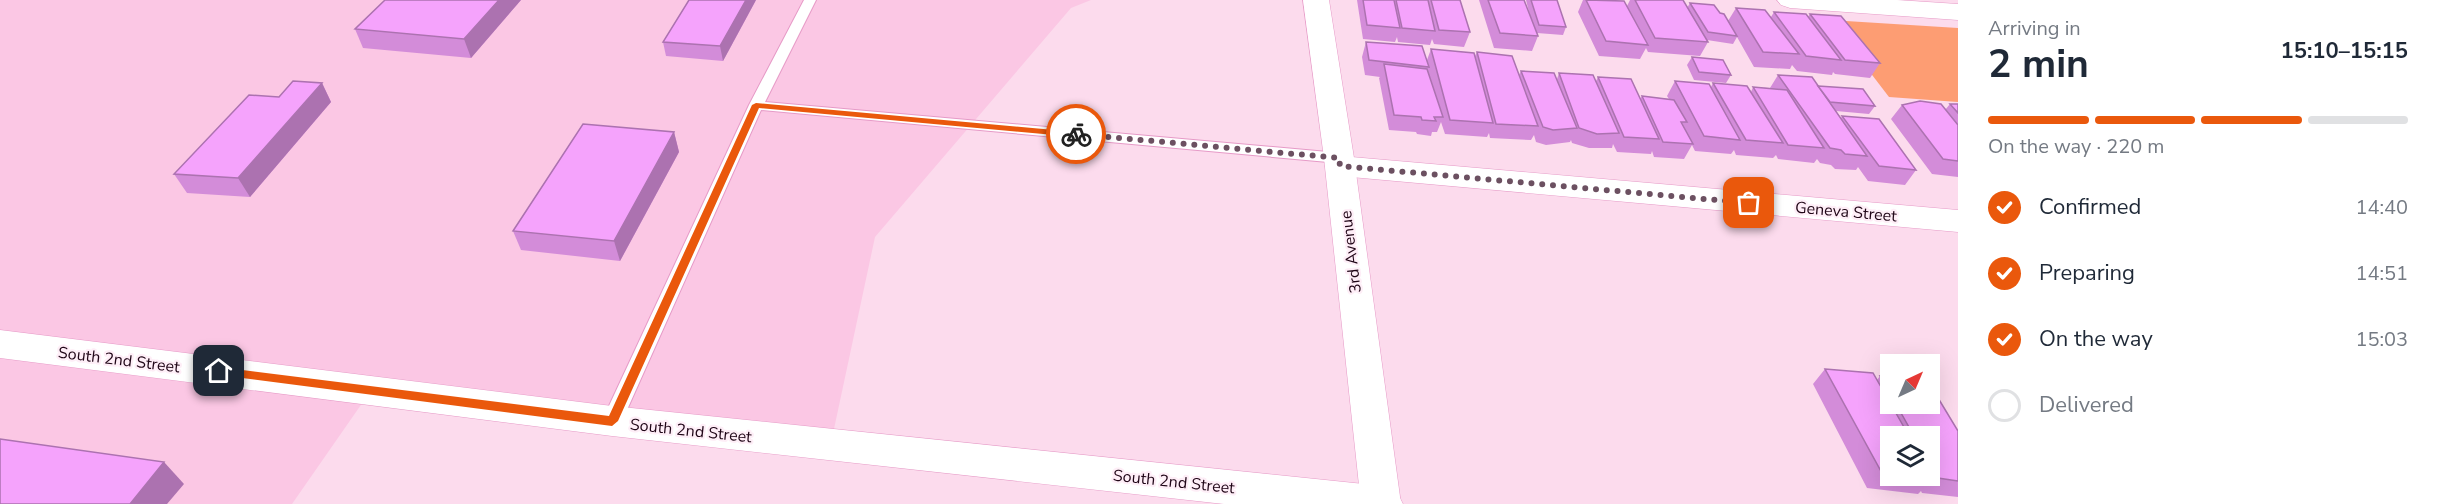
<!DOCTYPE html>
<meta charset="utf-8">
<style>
:root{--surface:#fff;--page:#f6f6f7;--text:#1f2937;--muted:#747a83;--line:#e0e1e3;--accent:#ea580c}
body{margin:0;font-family:"Nunito Sans",sans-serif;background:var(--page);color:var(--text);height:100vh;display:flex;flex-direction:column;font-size:22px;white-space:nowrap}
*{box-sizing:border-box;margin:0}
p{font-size:20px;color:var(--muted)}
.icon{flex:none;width:33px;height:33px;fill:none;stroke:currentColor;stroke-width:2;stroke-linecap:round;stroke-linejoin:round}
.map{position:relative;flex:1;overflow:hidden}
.details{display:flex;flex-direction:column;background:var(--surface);width:480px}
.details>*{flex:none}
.needle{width:39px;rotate:44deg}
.buttons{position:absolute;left:1880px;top:354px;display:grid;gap:12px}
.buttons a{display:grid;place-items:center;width:60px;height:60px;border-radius:0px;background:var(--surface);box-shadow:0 6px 24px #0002;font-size:30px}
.pin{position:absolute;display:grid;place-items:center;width:51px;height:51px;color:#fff;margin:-26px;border-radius:12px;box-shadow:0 3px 9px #0006}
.courier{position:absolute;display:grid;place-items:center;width:60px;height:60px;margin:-30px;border:4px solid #ea580c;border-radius:50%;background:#fff;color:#222;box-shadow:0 2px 8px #0007}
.headline em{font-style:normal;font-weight:700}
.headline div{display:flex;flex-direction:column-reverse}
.headline{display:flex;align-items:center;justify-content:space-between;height:102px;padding:0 30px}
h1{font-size:39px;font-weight:700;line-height:45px}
.bar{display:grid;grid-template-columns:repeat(4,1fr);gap:9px 6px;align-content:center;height:72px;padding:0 30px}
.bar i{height:8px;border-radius:4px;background:var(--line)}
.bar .current{background:var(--accent)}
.bar p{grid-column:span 4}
ol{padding:0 30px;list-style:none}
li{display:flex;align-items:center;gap:18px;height:66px}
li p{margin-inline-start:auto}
li .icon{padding:6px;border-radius:50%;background:var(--accent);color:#fff;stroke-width:4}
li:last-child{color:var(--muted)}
li i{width:33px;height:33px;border:3px solid var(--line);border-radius:50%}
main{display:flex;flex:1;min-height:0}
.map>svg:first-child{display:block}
</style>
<main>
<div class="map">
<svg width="1958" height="504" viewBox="0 0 1958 504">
<rect width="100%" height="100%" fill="#fcdbed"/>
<path fill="#fbc7e4" d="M0 0H1091L1071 8 875 237 831 443 372 389 292 504H0Z"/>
<path fill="#fd9d73" d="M1830 20 1958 28V102L1889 97Z"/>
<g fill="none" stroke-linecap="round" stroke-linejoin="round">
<defs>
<path id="service" d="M804 0H816L765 102 1339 153 1347 158 1339 163 761 110 622 421 619 426 612 429 605 426 602 421 749 105Z"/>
<g id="minor">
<path d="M1777 0H1897L1958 4V20L1790 8 1781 5Z"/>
<path d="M1340 156 1958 210V232L1340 176 1329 173 1325 166 1329 159Z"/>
<path d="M0 330 612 406 1383 486 1397 492 1403 504H1224L612 436 0 358Z"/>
</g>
<path id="tertiary" d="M1303 0H1329L1354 158 1401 504H1361L1324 158Z"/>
</defs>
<use href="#service" stroke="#e69ac7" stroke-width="2"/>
<use href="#minor" stroke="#e69ac7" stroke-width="1"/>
<use href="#tertiary" stroke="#e69ac7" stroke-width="1"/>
<use href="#service" fill="#fff" fill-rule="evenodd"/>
<use href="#minor" fill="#fff" fill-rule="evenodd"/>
<use href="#tertiary" fill="#fff" fill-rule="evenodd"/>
</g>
<g fill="#d38cd9" fill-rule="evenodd">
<path d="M521 0 471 58 363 48 355 29Z"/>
<path d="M756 0 723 61 666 56 663 42Z"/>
<path d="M1357 0H1460L1470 32 1464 47 1434 44 1432 39 1430 45 1398 42 1397 37 1395 42 1363 39Z"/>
<path d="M1479 0H1524L1530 16 1526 0H1557L1566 27 1563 35 1537 33 1538 36 1532 51 1494 48Z"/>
<path d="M1583 0H1616L1627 6 1630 0H1683L1687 8 1690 3 1720 13 1728 21 1736 8 1771 17 1774 12 1808 17 1810 14 1880 63 1870 78 1835 74 1833 72 1832 75 1797 71 1792 65 1790 69 1754 67 1737 37 1733 44 1707 40 1708 42 1700 56 1648 52 1646 48 1640 59 1599 56 1578 12Z"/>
<path d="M1366 42 1427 60 1431 49 1475 56 1477 52 1519 75 1521 71 1557 79 1559 73 1596 81 1598 77 1640 99 1642 96 1669 99 1667 96 1675 81 1711 87 1713 83 1751 92 1753 87 1770 88 1778 75 1818 86 1875 106 1869 114 1836 111 1841 118 1842 116 1916 170 1905 185 1868 181 1858 167 1856 170 1835 169 1831 165 1820 163 1817 159 1814 163 1778 159 1776 155 1773 158 1736 155 1734 150 1731 154 1695 151 1692 145 1684 159 1654 157 1652 151 1651 154 1617 152 1613 144 1612 148H1589L1572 143 1571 140 1570 142 1546 145 1536 142 1534 135 1531 140 1490 138 1489 133 1487 137 1445 134 1441 122 1437 132H1432L1431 136 1417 134 1416 132 1389 130 1379 78 1380 77 1365 75 1362 57Z"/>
<path d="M1692 57 1731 75 1726 83 1694 80 1687 65Z"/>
<path d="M322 83 331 102 250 197 187 193 174 174 279 97Z"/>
<path d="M1950 104H1958V177L1932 174 1891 119 1902 105 1945 110Z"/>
<path d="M674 132 679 152 620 261 521 250 513 231Z"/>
<path d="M1825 369 1877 380 1880 376 1890 377V404H1929L1958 431V497L1922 493 1921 491 1918 494 1867 488 1813 384ZM1890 436H1929V476H1890Z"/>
</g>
<g fill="#ac72b0">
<path d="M499 0H521L471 58 464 39Z"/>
<path d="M746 0H756L723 61 720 46Z"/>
<path d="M322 83 331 102 250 197 238 178Z"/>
<path d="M674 132 679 152 620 261 614 241Z"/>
<path d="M164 462 184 484 167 504H130Z"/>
</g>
<g fill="#f5a3fc" stroke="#ac72b0" stroke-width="1.5">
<path d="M385 0H499L464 39 355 29Z"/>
<path d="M689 0H746L720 46 663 42Z"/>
<path d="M1363 0H1394L1400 28 1367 25Z"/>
<path d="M1396 0H1428L1435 31 1402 28Z"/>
<path d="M1431 0H1460L1470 32 1439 30Z"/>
<path d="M1488 0H1524L1538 36 1500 33Z"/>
<path d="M1531 0H1557L1566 27 1539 25Z"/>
<path d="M1586 0 1624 1 1648 45 1606 41Z"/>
<path d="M1635 0H1683L1708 42 1655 38Z"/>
<path d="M1690 3 1714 5 1720 13 1724 14 1737 36 1708 32Z"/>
<path d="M1736 8 1765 10 1799 54 1763 52Z"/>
<path d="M1774 12 1806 14 1841 60 1806 56Z"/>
<path d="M1810 14 1841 16 1880 63 1845 60Z"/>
<path d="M1366 42 1422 46 1429 67 1369 60Z"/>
<path d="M1431 49 1474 53 1493 123 1450 120Z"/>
<path d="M1477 52 1512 56 1538 126 1496 124Z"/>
<path d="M1692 57 1723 60 1731 75 1699 72Z"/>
<path d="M1384 64 1427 69 1443 117H1434L1436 121 1422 120 1421 117 1394 115Z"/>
<path d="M1521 71 1554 73 1577 128 1553 130 1543 127Z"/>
<path d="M1559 73 1593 75 1619 133 1597 134 1579 128Z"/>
<path d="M1778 75 1812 77 1867 156 1845 154 1841 150 1830 148Z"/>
<path d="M1598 77 1631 79 1659 139 1624 137Z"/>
<path d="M293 81 322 83 238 178 174 174 249 95 279 97Z"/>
<path d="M1675 81 1709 84 1740 140 1704 136Z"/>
<path d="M1713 83 1747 86 1783 143 1746 140Z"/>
<path d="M1818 86 1863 89 1875 106 1830 102Z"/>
<path d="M1753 87 1787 90 1824 148 1788 145Z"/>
<path d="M1642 96 1674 100 1687 122H1681L1693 144 1663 142Z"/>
<path d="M1920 101 1941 104 1958 125V161L1943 159 1902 105Z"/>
<path d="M1950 104H1958V113Z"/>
<path d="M1842 116 1879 119 1916 170 1879 166Z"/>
<path d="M583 124 674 132 614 241 513 231Z"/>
<path d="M1825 369 1873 373 1909 436H1890V474L1882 473Z"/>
<path d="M1880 376 1890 377V393Z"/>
<path d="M1929 383 1958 431V481L1938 478 1929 463V436H1914L1896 404H1929Z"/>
<path d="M0 439 164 462 130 504H0Z"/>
<path d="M1929 471 1934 479 1902 476H1929Z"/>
</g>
<path fill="#ea580c" d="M756 103 1076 132 1080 134 1076 137 759 108 618 421 612 426 219 375 214 371 219 367 609 416 752 105Z"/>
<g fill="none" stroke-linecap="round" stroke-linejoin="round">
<path stroke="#6c5061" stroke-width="6" stroke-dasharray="0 10.8" d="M1076 134 1339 158 1340 166 1749 203"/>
</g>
<g text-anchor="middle" stroke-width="4.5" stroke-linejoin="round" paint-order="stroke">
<g font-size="16" fill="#1f0516" stroke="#feeef7">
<text transform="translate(1846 211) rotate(5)" y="6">Geneva Street</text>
<text transform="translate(1350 252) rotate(-97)" y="6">3rd Avenue</text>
<text transform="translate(119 359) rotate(7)" y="6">South 2nd Street</text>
<text transform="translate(691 430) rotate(6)" y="6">South 2nd Street</text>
<text transform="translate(1174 481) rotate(6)" y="6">South 2nd Street</text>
</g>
</g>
</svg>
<div class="buttons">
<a><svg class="needle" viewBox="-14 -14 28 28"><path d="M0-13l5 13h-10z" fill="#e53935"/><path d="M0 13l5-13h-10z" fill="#747a83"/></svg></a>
<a><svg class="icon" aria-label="layers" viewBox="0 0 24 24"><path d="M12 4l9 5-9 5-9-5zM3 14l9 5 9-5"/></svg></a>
</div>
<div class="pin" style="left:1749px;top:203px;background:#ea580c"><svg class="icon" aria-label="bag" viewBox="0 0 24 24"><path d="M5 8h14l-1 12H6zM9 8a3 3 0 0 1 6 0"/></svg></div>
<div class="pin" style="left:219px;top:371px;background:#1f2937"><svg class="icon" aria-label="home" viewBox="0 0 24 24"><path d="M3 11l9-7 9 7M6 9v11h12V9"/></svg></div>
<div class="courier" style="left:1076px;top:134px"><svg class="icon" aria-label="bike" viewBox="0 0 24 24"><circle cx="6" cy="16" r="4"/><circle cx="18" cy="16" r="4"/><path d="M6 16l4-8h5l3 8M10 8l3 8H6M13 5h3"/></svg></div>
</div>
<section class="details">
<div class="headline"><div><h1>2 min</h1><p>Arriving in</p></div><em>15:10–15:15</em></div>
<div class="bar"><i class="current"></i><i class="current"></i><i class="current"></i><i></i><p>On the way · 220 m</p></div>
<ol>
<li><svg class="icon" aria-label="check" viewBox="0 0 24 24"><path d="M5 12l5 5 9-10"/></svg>Confirmed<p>14:40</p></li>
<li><svg class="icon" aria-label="check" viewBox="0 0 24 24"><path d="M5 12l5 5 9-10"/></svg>Preparing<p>14:51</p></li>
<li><svg class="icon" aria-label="check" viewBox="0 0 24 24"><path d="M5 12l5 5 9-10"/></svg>On the way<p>15:03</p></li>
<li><i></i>Delivered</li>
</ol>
</section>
</main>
